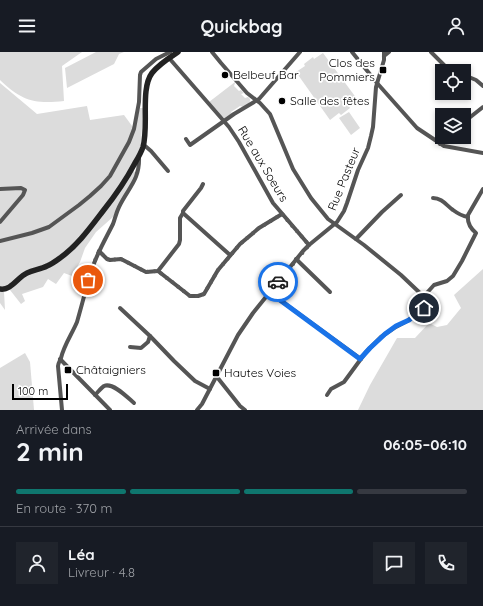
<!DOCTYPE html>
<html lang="fr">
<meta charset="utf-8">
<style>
:root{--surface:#171b24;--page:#20242c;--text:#f1f3f6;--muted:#9ea1a6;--line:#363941;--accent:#0f766e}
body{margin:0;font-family:Quicksand,sans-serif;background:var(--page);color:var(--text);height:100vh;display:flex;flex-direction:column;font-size:15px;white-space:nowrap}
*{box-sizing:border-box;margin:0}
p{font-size:13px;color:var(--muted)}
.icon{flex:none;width:22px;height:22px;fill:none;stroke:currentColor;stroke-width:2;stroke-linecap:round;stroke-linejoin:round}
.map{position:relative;height:358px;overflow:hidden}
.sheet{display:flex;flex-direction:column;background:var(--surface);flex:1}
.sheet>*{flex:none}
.controls{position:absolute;left:435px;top:12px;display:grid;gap:8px}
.controls a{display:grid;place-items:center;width:36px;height:36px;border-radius:0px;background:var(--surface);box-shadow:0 2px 6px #0003;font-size:20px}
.scale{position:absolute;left:12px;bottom:10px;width:56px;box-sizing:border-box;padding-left:4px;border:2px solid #000;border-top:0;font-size:11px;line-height:14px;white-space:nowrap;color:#000;-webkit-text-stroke:3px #fff;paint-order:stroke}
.pin{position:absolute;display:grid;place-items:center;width:34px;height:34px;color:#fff;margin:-17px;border:2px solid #fff;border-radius:50%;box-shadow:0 1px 4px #0007}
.courier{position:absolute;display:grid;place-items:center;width:40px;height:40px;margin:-20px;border:3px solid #1a73e8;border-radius:50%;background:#fff;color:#222;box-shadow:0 1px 5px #0007}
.head em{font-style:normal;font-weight:700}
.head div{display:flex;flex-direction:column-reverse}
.head{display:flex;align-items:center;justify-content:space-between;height:68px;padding:0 16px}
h1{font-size:26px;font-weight:700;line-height:30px}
.bar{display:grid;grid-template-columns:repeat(4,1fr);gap:6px 4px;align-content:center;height:48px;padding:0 16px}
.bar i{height:5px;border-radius:3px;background:var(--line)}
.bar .selected{background:var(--accent)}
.bar p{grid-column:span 4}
.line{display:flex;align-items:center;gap:10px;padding:0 16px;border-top:1px solid var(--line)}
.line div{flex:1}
.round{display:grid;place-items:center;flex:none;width:42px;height:42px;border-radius:0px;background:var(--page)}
header{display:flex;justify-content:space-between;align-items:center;height:52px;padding:0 16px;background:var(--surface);font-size:18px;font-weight:700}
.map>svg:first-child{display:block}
</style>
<header><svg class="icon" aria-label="menu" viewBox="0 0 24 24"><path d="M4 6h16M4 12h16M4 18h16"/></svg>Quickbag<svg class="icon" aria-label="person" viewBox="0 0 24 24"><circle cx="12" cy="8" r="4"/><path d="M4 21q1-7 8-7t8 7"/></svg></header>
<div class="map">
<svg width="483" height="358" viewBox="0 0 483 358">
<rect width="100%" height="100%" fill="#fff"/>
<g fill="#dcdcdc">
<path d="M0 0H82L62 14 64 49C34 52 22 49 0 28Z"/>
<path d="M96 0H124L119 2 114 12 67 36 65 16Z"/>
<path d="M323 1 357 47 349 54 350 56 341 63 339 61 330 68 296 20 305 14 304 12 313 5 314 7Z"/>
<path d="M235 30V31L234 34 239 39 241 38 244 41 241 42 245 46 248 45 250 47C251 51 246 53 243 55L240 54C237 56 234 58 231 60L232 61 225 67 209 50Z"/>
<path d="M0 31 37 62 87 54 90 68 124 63 135 78 139 59 140 56H143L141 93 138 102 130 116 136 121 134 127 113 165 96 180 85 196 80 210 72 224 64 221 56 232 48 227 43 235 22 242 25 249 21 252 10 238 4 240 5 258 0 251Z"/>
<path d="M349 60 360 76 351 83 339 66Z"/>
<path d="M483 217V358H358L370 333 397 286H415L429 271 437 275 447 273 461 256 454 243Z"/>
<path d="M25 301 30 310 34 358H0V316Z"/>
</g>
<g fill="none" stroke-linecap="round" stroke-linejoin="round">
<g stroke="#555" stroke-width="4">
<path d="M212 0 221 11 247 41 260 51 270 62 293 117 311 146 328 167 364 193 401 223 420 241 422 243H425"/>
<path d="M352 0 377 31 417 76 444 94 483 101"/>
<path d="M431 0 446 15 454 19"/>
<path d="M384 4 389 0"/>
<path d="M169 6 229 75 239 90 273 151 309 193"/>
<path d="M464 23 476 28 483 34"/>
<path d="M464 70 483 55"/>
<path d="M186 87 190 93 234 62 259 47 300 0"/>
<path d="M440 92 447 85"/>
<path d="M144 93 151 99 168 119"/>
<path d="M0 137 21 136 25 138 23 143 0 170"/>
<path d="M433 146C442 146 446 153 453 158 457 161 462 164 468 165"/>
<path d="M183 161 230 203"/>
<path d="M356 187 382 160 401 143"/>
<path d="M0 189 32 181 49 175 79 153 90 144 101 134 110 124 129 90 134 77 139 50 140 23 141 20 156 7 170 0"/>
<path d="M99 199 107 207 110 208 121 207 146 220 158 219 179 192 180 188V166L183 161V159L201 136 203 132"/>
<path d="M296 207 330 240"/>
<path d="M158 219 190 244H198L204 242 218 218 240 192 259 176 282 162"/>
<path d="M269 240 361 307"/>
<path d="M425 243 434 233 447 229 453 224 462 209 476 181C470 176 467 170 468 163L483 137"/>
<path d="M120 256 150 284 174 309 195 329 210 337"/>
<path d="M130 295 141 296 148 290 150 284"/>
<path d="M60 307 110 358"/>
<path d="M217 325 240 354 245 358"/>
<path d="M95 343C98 340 101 336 104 334 113 330 128 346 134 351"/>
<path d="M327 343 331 337 344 330 366 300 381 285 394 276 409 268 424 256 426 251 425 243"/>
<path d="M62 358 58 314C58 311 60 309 61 306 64 293 72 282 77 270 82 253 86 236 91 220 96 203 105 188 113 172 115 167 116 161 119 155 128 136 140 128 139 105"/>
<path d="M197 358 202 352 238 283 253 261 303 199 309 193 337 170 344 159 347 151 358 118 368 96 371 84 373 75 376 35 384 8V0"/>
</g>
<path stroke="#222" stroke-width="5.5" d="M0 237C11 239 18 225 27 221 34 218 41 217 47 214 52 212 56 209 60 206 77 194 90 176 103 159 115 144 126 128 135 111 138 106 141 101 143 95 149 74 140 37 152 21 159 12 169 6 178 0"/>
</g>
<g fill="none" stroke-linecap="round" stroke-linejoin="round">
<path stroke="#595959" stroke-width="4" stroke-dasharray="0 7.2" d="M88 228 91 218 99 199 107 207 110 208 121 207 146 220 158 219 190 244H198L204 242 218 218 240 192 259 176 282 162 309 193 278 230"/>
<path stroke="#1a73e8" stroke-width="5" d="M278 230 269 240 360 307 370 296 385 282 396 274 409 268 424 256"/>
</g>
<g fill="#000" stroke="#fff" stroke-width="1.5">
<rect x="379" y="14" width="8" height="8" rx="2"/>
<circle cx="225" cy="23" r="4"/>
<circle cx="282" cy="49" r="4"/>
<rect x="64" y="314" width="8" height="8" rx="2"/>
<rect x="212" y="317" width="8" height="8" rx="2"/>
</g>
<g text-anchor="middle" stroke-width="3.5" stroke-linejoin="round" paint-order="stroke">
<g font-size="12" fill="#000" stroke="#fff" text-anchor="start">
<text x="375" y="15" text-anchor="end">Clos des<tspan x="375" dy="14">Pommiers</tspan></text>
<text x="233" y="27">Belbeuf Bar</text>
<text x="290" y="53">Salle des fêtes</text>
<text x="76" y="322">Châtaigniers</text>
<text x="224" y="325">Hautes Voies</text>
</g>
<g font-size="12" fill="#000" stroke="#fff">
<text transform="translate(263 112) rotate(59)" y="4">Rue aux Soeurs</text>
<text transform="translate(344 127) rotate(-68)" y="4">Rue Pasteur</text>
</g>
</g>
</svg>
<div class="controls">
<a><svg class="icon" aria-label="locate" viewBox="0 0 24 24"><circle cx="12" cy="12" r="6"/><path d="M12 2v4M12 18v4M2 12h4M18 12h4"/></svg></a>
<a><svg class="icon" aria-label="layers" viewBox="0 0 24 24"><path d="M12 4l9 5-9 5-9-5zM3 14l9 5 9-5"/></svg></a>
</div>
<div class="scale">100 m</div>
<div class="pin" style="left:88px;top:228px;background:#ea580c"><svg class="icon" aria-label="bag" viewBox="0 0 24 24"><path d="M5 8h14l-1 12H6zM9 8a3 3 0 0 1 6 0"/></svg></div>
<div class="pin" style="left:424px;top:256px;background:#1f2937"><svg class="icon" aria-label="home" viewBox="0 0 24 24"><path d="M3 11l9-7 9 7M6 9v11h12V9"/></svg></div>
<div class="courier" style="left:278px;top:230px"><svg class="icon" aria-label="car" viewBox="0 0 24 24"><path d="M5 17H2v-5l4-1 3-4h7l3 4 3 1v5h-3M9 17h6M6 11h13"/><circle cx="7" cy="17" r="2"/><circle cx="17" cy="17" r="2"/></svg></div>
</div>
<section class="sheet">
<div class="head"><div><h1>2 min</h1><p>Arrivée dans</p></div><em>06:05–06:10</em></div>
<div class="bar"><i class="selected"></i><i class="selected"></i><i class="selected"></i><i></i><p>En route · 370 m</p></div>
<div class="line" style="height:72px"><a class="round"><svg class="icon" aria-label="person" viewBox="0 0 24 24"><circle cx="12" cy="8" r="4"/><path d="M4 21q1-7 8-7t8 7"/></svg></a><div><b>Léa</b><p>Livreur · 4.8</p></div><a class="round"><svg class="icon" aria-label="chat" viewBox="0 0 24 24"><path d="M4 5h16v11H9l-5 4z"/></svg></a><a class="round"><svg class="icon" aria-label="phone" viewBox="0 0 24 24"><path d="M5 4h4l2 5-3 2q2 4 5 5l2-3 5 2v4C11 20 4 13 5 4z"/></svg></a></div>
</section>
